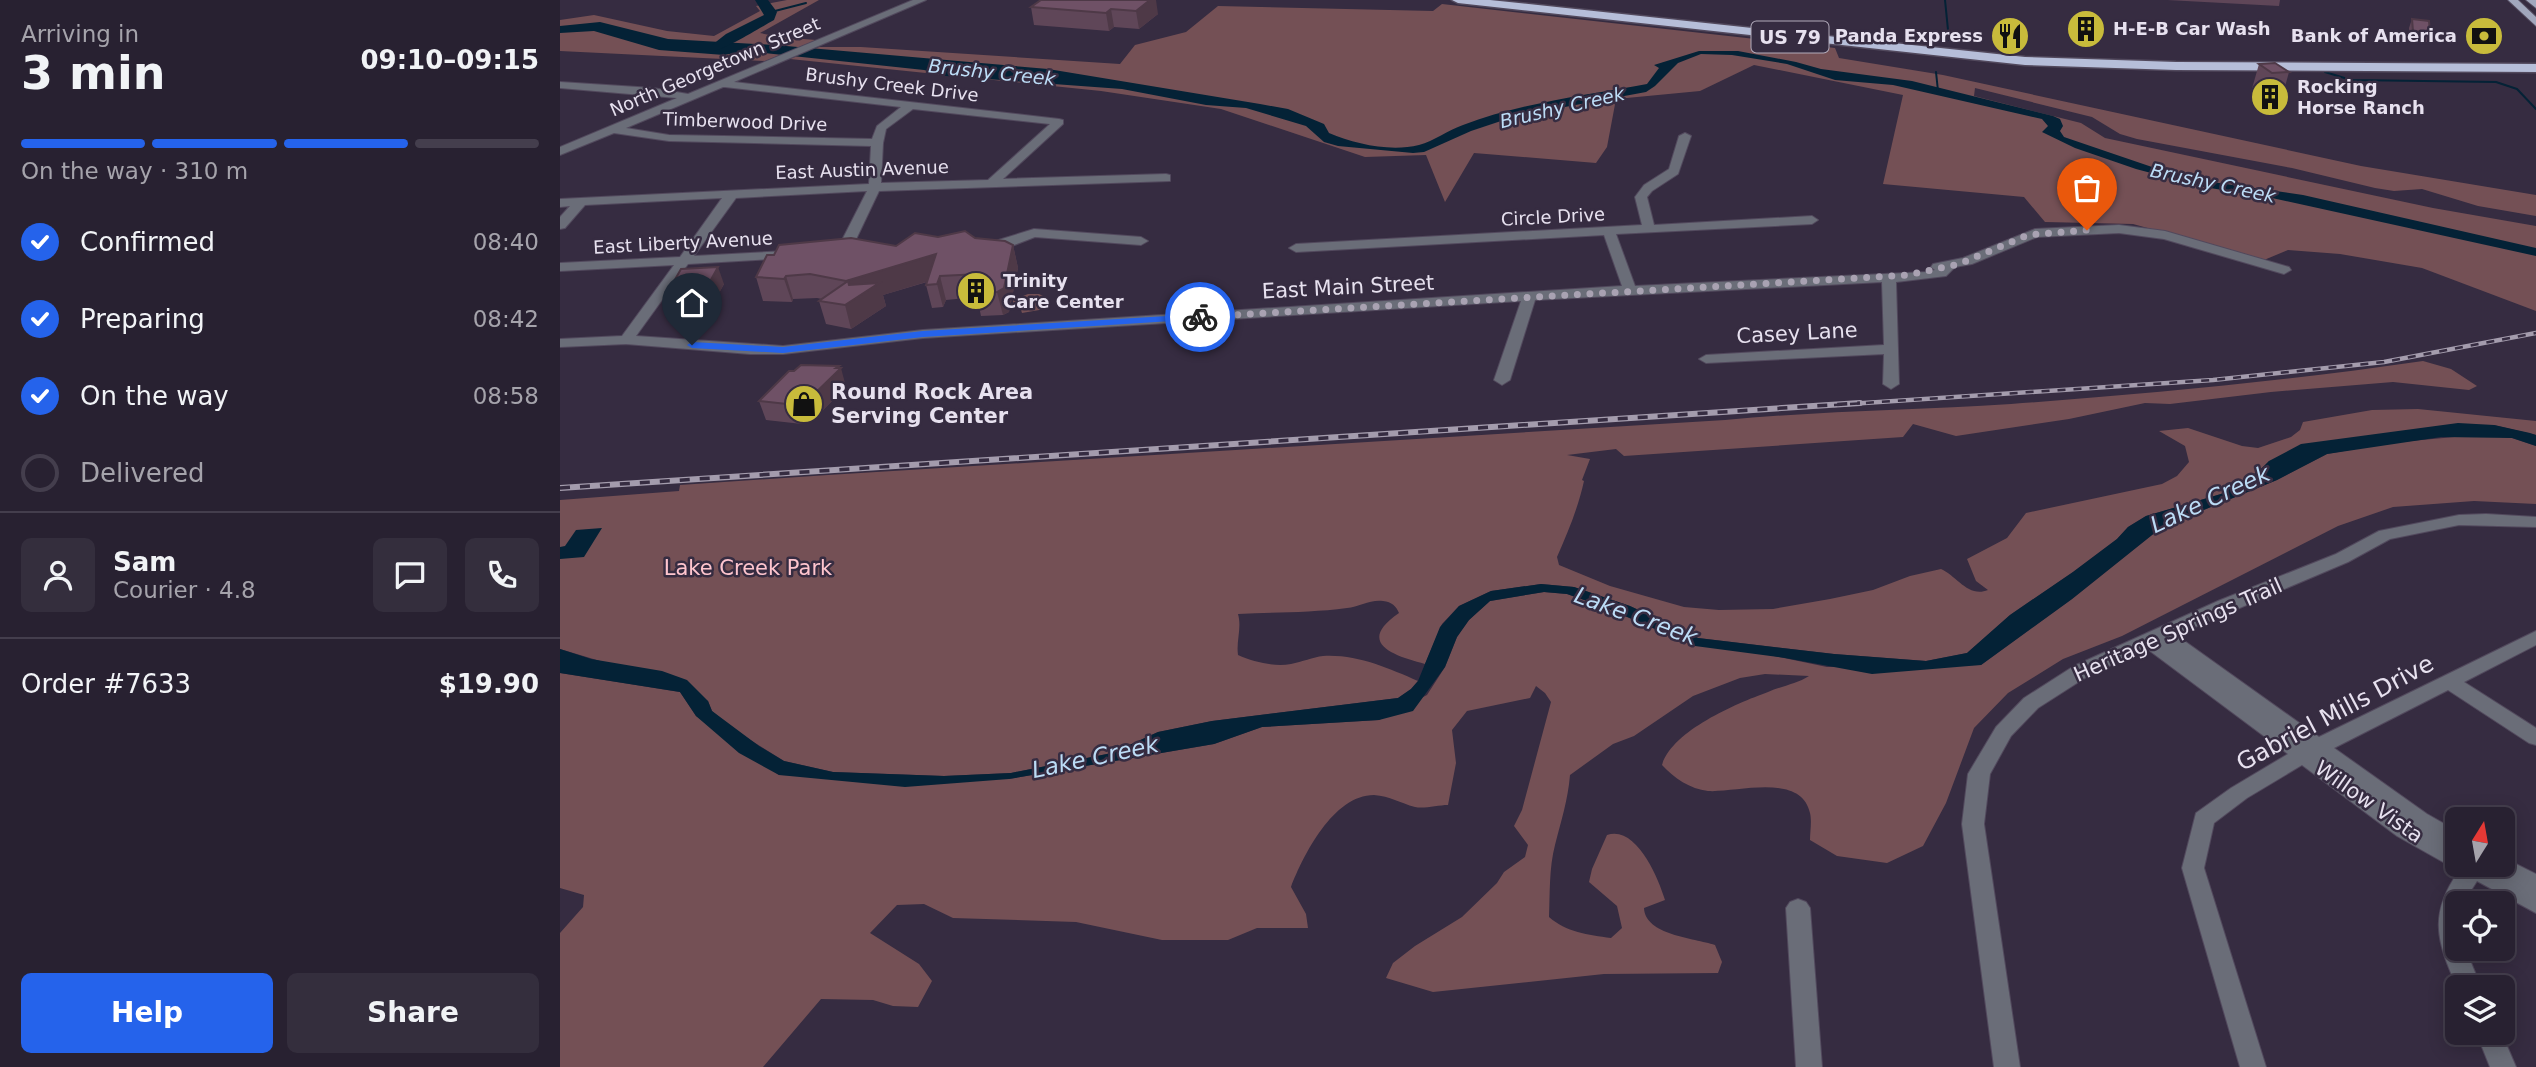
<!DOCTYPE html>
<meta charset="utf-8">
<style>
:root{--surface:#282131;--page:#342e3d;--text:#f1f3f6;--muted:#a5a3ab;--line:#443e4d;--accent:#2563eb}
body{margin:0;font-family:"DejaVu Sans",sans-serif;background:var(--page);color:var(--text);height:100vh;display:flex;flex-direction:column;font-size:26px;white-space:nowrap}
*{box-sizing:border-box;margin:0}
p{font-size:23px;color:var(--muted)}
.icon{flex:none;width:38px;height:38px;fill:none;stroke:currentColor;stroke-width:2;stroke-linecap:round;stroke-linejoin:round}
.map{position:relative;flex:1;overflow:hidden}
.panel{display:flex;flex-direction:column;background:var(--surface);width:560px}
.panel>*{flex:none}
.needle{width:46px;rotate:11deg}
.fabs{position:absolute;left:1885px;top:807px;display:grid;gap:14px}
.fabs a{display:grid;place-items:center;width:70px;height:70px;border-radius:10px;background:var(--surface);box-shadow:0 4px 18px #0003,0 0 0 2px var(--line);font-size:35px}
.pin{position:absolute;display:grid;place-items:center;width:60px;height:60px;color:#fff;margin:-72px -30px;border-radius:50% 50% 50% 0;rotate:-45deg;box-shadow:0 0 7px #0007}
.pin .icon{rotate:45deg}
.courier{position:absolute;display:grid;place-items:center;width:70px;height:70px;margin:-35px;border:5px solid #2563eb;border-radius:50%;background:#fff;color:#222;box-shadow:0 2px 9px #0007}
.headline em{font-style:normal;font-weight:700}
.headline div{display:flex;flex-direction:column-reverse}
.headline{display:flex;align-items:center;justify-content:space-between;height:119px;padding:0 21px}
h1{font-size:46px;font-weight:700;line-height:52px}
.bar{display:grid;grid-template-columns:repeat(4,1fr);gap:10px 7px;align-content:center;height:84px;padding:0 21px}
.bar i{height:9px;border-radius:5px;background:var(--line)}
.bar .current{background:var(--accent)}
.bar p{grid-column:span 4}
.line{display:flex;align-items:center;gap:18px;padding:0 21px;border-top:2px solid var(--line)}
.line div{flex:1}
.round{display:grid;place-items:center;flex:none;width:74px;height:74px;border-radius:10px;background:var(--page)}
ol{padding:0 21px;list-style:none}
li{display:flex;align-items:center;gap:21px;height:77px}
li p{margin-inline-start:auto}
li .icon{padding:7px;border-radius:50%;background:var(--accent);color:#fff;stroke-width:4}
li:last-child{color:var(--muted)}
li i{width:38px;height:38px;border:4px solid var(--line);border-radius:50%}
.primary-button{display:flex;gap:14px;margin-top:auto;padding:14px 21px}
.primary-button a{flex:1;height:80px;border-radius:10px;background:var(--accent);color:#fff;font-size:28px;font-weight:700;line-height:80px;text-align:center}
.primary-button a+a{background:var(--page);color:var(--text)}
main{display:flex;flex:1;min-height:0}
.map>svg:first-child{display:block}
</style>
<main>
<section class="panel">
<div class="headline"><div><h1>3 min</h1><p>Arriving in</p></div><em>09:10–09:15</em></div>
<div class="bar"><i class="current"></i><i class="current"></i><i class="current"></i><i></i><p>On the way · 310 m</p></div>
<ol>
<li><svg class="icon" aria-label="check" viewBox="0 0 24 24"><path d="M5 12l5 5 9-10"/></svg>Confirmed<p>08:40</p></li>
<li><svg class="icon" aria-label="check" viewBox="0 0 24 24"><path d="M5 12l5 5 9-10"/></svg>Preparing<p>08:42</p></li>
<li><svg class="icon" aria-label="check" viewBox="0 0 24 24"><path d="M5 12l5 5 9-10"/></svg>On the way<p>08:58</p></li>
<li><i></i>Delivered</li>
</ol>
<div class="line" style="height:126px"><a class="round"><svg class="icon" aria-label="person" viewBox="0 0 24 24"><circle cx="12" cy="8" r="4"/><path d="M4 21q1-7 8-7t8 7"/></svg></a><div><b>Sam</b><p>Courier · 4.8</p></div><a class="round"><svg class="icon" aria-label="chat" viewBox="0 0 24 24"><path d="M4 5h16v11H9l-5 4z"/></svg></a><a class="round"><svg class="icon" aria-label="phone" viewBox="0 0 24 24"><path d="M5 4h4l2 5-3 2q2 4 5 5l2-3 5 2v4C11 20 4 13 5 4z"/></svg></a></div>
<div class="line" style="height:91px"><div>Order #7633</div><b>$19.90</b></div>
<div class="primary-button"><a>Help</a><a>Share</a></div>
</section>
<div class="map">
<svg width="1976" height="1067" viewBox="0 0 1976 1067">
<rect width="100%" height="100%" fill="#362c41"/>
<g fill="#745055">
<path d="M227 0H259L200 33 219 37 256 40 205 61 0 51V20L34 15 107 31 154 36 200 11 196 6Z"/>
<path d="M882 4 1275 48 1279 58 1383 75 1801 166 1976 195V216L1918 206 1862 189 1834 191 1815 188 1732 168 1577 139 1560 134 1532 117 1415 88 1414 96 1521 123 1545 138 1873 208 1976 226V311L1862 268 1780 254 1728 250 1704 260 1573 224 1485 222 1464 197 1323 184 1343 95 1194 65 1140 91 1056 99 1047 147 1036 163 914 153 885 202 866 155 805 157 661 109 541 91 230 59 259 47H301L560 64 575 45 626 32 658 6 873 11Z"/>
<path d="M468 294H479L487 298 485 309 462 313 460 307H453V300Z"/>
<path d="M1863 361 1891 369 1917 386 1909 390 1833 382 1711 392 1610 404 1585 403 1509 419 1396 436 1353 424 1343 437 1064 456 1056 449 1007 455 1030 459 1022 480 1024 481C1018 508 1008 532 997 557L999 565 1050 586 1124 607 1159 610 1213 609 1270 599 1313 590 1350 576 1381 569C1397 576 1408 598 1428 590L1416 581 1407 559 1447 538 1466 513 1602 484 1617 476 1629 462 1625 446 1599 431 1628 428 1682 446 1698 448 1731 437 1740 430 1743 422 1812 410 1858 409 1976 421V435L1934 425 1709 461 1699 471 1661 494 1586 516 1568 527 1557 539 1513 572 1450 615 1407 653 1366 661 1274 654 1138 638 1070 606 1014 587 981 584 931 591 899 606 882 624 865 664C834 656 795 643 839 613 836 606 832 602 823 601 811 599 799 607 787 608 750 613 714 612 678 614 682 628 676 641 678 655 694 662 714 667 731 664 742 662 753 657 763 656 797 654 828 668 858 681L851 689 838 698 652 721 598 732 552 753 451 773 384 776 273 772 224 761 176 731 152 711 148 701 50 664 0 649V500L119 491 120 485 268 475 1165 420C1260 411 1356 410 1451 404 1588 394 1726 381 1863 361Z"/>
<path d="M1916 435 1952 438 1976 446V504L1914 501 1833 507 1778 526 1562 636 1503 659 1448 693 1414 728 1386 803 1363 846 1327 863 1277 856 1250 840C1250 832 1252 821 1250 813 1241 772 1176 793 1148 791 1130 789 1114 778 1102 765 1112 731 1175 704 1208 692 1221 686 1237 684 1249 676L1205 674 1180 678 1133 696 1074 736 1053 744 1010 775C1008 800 1001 821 995 845 989 868 990 893 989 917 1006 932 1028 935 1051 938L1062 928 1057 906 1029 882 1032 869 1047 835C1076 825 1098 877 1105 900L1084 908C1085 935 1134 938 1155 945L1162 962 1158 973 1044 974 873 992 826 978 833 963 855 946 902 917 937 883 944 872 965 857 968 845 954 826 962 810 991 702 985 693 976 686 970 698 907 711 892 730 896 763 888 805C878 805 864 809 855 807 840 803 830 796 814 795 773 795 743 856 731 887L746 914 748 928H697L668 940H602L516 922 393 918 364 904 337 905 310 933 359 964 372 981 358 1007 333 1006 313 1000 261 999 203 1067H0V933L23 907 24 895 0 888V673L120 692 136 716 219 775 449 779 654 744 702 727 819 720 867 695 885 667 897 637 909 620 930 601 984 592 1007 594 1044 607 1104 633 1267 667 1421 665 1512 599 1602 527 1717 480 1767 454 1829 443Z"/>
</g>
<g fill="#042236">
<path d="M40 22 108 39 215 45 488 69 700 104 728 109 764 124 769 133C795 144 830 152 859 145 874 141 888 130 903 125 961 103 1027 95 1087 84L1099 68 1094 65 1139 51H1178L1236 62 1261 69 1352 81 1493 116 1500 119 1503 126 1500 131 1504 137 1592 167 1652 182 1743 195 1976 248V256L1712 198 1644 187 1576 169 1515 148 1482 132 1488 126 1482 119 1333 85 1275 80 1227 64 1172 55 1141 54 1118 63 1095 86 1086 92 956 116 911 131 864 152 853 153 778 146 764 142 746 126 686 108 646 105 562 89 386 76 364 70 185 51 164 55 99 50 34 31 0 33V26Z"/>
<path d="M1898 423 1934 425 1970 433 1976 435V446L1952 438 1881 437 1767 454 1717 480 1602 527 1512 599 1421 665 1312 674 1225 658 1135 646 1044 607 1007 594 984 592 930 601 909 620 897 637 885 667 853 711 819 720 702 727 654 744 449 779 345 787 219 775 179 753 136 716 120 692 0 673V649L31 659 102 671 127 680 148 701 152 711 199 746 224 761 273 772 384 776 451 773 552 753 598 732 652 721 838 698 851 689 858 681 880 627 899 606 931 591 981 584 1014 587 1070 606 1138 638 1274 654 1366 661 1407 653 1450 615 1513 572 1557 539 1568 527 1586 516 1661 494 1699 471 1709 461 1741 444Z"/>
<path d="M42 528 24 557 0 559V547L5 546 16 530Z"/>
</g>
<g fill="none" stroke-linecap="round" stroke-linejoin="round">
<g stroke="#042236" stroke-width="2">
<path d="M1385 0 1389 40"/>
<path d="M211 12 246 3"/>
<path d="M1376 72 1378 91"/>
<path d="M1765 72 1791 80 1936 82 1957 89 1976 109"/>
</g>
<path fill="#042236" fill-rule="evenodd" d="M195 0H208L217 12 214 20C203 26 161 52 152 51V45L166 34 204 15Z"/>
<defs>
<g id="minor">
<path d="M353 0H366L174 82 499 119 503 120V124L443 179 606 174 610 175V181L319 191 290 252 283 256 276 252 307 191 176 198 134 256 227 251 234 255 232 258 128 264 76 336 223 346 363 330 1062 286 1044 235 736 252 729 248 736 244 1082 225 1075 197 1084 185 1109 169 1119 136 1125 133 1131 136 1118 174 1092 191 1087 197 1094 225 1252 216 1258 220 1252 224 1056 234 1075 286 1366 272 1375 270 1371 267 1373 264 1403 258 1475 229 1559 225 1605 231 1729 267 1731 270 1724 274 1604 239 1559 233 1477 237 1412 264 1395 267 1386 276 1336 282 1339 384 1331 389 1323 384 1324 354 1146 363 1139 359 1146 355 1324 345 1322 282 975 300 950 380 942 385 934 380 961 301 363 338 223 354H190L66 344 0 347V339L62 336 114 265 0 271V263L120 257 162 198 25 205 5 228 0 229V217L10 206 0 207V199L309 184 311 146 109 141 54 133 0 155V147L117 98 0 88V82L93 88 128 94ZM163 87H165L341 107 317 126 312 139 109 135 66 128ZM353 109 490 124 428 180 321 183 323 143 326 129Z"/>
<path d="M474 229 581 237 588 241 581 245 475 237 444 249 426 250 419 246Z"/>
<path d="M1926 514 1976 517V527L1899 525 1830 539 1788 562 1616 635 1759 737 1976 631V645L1904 682 1976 728V745L1969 743 1888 690 1774 748 1867 814 1897 831V864H1927L1930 867 1928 864H1942V857L1976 874V913L1917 881 1903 903H1897V948H1905L1921 987H1897C1877 942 1868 914 1899 871L1837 836 1742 765 1687 798 1654 823 1644 868 1706 1067H1680L1622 868 1636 813 1671 788 1728 754 1586 648 1528 676 1478 708 1451 736 1430 774 1424 824 1460 1067H1434L1402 824 1408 774 1436 727 1464 698 1514 666 1658 601 1776 554 1819 531 1899 515Z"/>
<path d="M1238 899 1246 902 1250 908 1262 1067H1236L1226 908 1230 902Z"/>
<path d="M1916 1032H1941L1956 1067H1930Z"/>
</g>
<g id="major">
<path d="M1948 0H1958L1976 17V26Z"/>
<path d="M1966 0H1976V8Z"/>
</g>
<path id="highway" d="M892 0H930L1465 57 1616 62 1976 64V72L1616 70 1465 65 898 3Z"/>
</defs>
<use href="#minor" stroke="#52495d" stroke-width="2"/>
<use href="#major" stroke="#52495d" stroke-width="2"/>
<use href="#highway" stroke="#52495d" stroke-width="3"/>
<use href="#minor" fill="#6a6d78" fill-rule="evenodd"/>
<use href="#major" fill="#a1a7bd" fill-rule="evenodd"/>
<use href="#highway" fill="#b6bed9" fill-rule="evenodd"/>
<defs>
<path id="rail-far1" d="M1274 405 1653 380 1824 362 1976 333"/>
<path id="rail" d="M0 488 1300 403"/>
</defs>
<use href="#rail-far1" stroke="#a49cad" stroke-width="4.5"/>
<use href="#rail" stroke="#a49cad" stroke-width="6"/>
<use href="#rail-far1" stroke="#362c41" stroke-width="2.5" stroke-dasharray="8" stroke-linecap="butt"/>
<use href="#rail" stroke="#362c41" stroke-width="3.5" stroke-dasharray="10" stroke-linecap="butt"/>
</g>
<g fill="#5f4658">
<path d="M481 0 598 14 579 29 554 27 549 31 474 25 471 7Z"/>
<path d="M1607 0H1720L1719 6Z"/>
<path d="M1852 19 1870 33 1867 42 1850 40 1849 28Z"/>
<path d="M1519 23 1541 36 1540 41H1525L1518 28Z"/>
<path d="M1699 64 1729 72 1721 101 1704 102 1691 92Z"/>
<path d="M378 237 415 238 453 245 458 268 449 312 443 315 421 316 417 297 386 300 383 307 372 308 366 285 367 282 323 295 326 306 291 329 266 324 259 301 262 299 257 298 233 299 232 302 203 301 196 277Z"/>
<path d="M121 269 164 284 153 304 148 305 145 311 111 315 105 297Z"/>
<path d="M279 366 286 387 252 421H245L242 424 206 420 199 401 234 371Z"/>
</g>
<g fill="#4e3947">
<path d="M590 0H596L598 14 579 29 576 11Z"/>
<path d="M551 9 554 27 549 31 546 13Z"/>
<path d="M453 245 458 268 449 312 443 315 437 292Z"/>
<path d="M376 254 380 276 386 300 383 307 377 284 379 278 323 295 326 306 291 329 285 305 292 301 286 281Z"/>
<path d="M158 267 164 284 153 304 147 287Z"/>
<path d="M226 276 233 299 232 302 224 279Z"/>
<path d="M142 287 148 305 145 311 111 315 105 297Z"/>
<path d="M279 366 280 369 281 368 286 387 252 421 246 402Z"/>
<path d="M239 402 245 421 242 424 236 405Z"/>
</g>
<g fill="#6f5166" stroke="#4e3947" stroke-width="2">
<path d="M481 0H590L576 11 551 9 546 13 471 7Z"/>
<path d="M1852 19 1869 21 1870 33 1853 31Z"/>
<path d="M1519 23H1534L1541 36H1526Z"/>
<path d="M1715 63 1729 72 1712 73 1699 64Z"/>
<path d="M405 231 415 238 445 241 453 245 444 288 437 292 416 293 419 274 380 276 377 284 366 285 376 254 286 281 250 274 226 276 224 279 196 277 207 255H214L219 245 291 238 336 246 355 233 378 237Z"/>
<path d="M158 267 147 287H142L139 294 105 297 121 269Z"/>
<path d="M288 281 289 285 319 283 285 305 259 301Z"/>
<path d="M241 365 279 366 276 368H281L246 402H239L236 405 199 401 229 371H234Z"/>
</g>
<path fill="#2563eb" d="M640 314 644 317 643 319 363 337 223 353 132 348 127 345 132 342 223 347 363 331Z"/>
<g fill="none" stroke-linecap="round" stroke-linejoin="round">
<path stroke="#a9a2b2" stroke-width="7" stroke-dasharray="0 12.6" d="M640 317 1348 275 1399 264 1468 235 1527 230"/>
</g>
<defs>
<symbol id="building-disc" viewBox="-11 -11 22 22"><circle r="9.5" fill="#c8bb3b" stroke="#362c41"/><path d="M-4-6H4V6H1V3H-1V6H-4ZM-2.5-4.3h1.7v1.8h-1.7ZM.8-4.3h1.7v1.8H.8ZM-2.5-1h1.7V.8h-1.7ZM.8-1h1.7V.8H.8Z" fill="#111"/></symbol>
<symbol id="restaurant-disc" viewBox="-11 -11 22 22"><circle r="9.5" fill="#c8bb3b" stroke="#362c41"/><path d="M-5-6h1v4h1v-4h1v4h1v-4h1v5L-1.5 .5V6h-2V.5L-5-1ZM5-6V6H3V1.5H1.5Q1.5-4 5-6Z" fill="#111"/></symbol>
<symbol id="bank-disc" viewBox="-11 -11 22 22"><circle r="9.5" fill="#c8bb3b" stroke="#362c41"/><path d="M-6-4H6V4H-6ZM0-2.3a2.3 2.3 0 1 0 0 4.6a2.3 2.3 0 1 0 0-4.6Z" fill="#111"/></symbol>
<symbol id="shop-disc" viewBox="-11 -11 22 22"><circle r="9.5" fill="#c8bb3b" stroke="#362c41"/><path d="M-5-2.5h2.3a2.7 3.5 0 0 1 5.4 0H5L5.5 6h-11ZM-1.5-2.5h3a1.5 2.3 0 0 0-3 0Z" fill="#111"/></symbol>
</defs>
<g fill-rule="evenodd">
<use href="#building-disc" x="1504" y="7" width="44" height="44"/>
<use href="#restaurant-disc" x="1428" y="14" width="44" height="44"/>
<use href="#bank-disc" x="1902" y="14" width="44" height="44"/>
<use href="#building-disc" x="1688" y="75" width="44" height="44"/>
<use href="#building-disc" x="394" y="269" width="44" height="44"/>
<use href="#shop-disc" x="222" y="382" width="44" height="44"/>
</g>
<g text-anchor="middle" stroke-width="5" stroke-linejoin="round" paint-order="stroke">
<g font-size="18" font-weight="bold" fill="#e7e1ef" stroke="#362c41" text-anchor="start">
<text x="1553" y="35">H-E-B Car Wash</text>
<text x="1423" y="42" text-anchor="end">Panda Express</text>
<text x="1897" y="42" text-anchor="end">Bank of America</text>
<text x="1737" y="93">Rocking<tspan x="1737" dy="21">Horse Ranch</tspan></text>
<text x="443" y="287">Trinity<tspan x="443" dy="21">Care Center</tspan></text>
</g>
<g font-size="18" fill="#e7e1ef" stroke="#362c41">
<text transform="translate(155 67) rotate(-23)" y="6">North Georgetown Street</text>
<text transform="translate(332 85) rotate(7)" y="6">Brushy Creek Drive</text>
<text transform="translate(185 122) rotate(2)" y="6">Timberwood Drive</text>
<text transform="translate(302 170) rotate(-2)" y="6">East Austin Avenue</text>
<text transform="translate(993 217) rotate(-3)" y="6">Circle Drive</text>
<text transform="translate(123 243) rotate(-3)" y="6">East Liberty Avenue</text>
</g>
<rect fill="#362c41" stroke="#b2abbb" stroke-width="2" x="1191.5" y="21.5" width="77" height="31" rx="5"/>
<g font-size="19" font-weight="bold" fill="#e7e1ef">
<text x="1230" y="44">US 79</text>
</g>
<g font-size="19" font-style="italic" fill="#bcdcf6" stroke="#362c41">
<text transform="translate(432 72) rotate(6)" y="7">Brushy Creek</text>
<text transform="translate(1002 107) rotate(-13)" y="7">Brushy Creek</text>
<text transform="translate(1653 183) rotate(12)" y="7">Brushy Creek</text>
</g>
<g font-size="21" fill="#e7e1ef" stroke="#362c41">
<text transform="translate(788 287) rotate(-3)" y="7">East Main Street</text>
<text transform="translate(1237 333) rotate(-3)" y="7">Casey Lane</text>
<text transform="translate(1618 630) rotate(-24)" y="7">Heritage Springs Trail</text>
<text transform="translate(1809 802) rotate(35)" y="7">Willow Vista</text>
</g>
<g font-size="21" font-weight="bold" fill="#e7e1ef" stroke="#362c41" text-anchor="start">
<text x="271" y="399">Round Rock Area<tspan x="271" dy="24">Serving Center</tspan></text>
</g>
<g font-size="21" fill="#fec5ce" stroke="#362c41">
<text x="188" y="575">Lake Creek Park</text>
</g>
<g font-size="23" font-style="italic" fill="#bcdcf6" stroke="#362c41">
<text transform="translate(1650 499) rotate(-25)" y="8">Lake Creek</text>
<text transform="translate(1076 616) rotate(20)" y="8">Lake Creek</text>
<text transform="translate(535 757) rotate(-12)" y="8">Lake Creek</text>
</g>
<g font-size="24" fill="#e7e1ef" stroke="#362c41">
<text transform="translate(1775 713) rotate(-28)" y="8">Gabriel Mills Drive</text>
</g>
</g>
</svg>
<div class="fabs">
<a><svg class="needle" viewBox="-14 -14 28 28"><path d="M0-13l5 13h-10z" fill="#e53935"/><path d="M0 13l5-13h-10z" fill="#a5a3ab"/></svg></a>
<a><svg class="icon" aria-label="locate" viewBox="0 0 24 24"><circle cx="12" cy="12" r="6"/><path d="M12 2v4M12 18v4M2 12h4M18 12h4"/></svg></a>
<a><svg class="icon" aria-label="layers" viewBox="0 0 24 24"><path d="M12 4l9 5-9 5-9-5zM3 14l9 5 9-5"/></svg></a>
</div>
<div class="pin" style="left:1527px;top:230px;background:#ea580c"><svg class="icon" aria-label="bag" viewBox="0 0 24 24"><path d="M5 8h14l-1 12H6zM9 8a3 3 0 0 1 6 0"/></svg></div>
<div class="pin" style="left:132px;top:345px;background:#1f2937"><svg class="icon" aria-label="home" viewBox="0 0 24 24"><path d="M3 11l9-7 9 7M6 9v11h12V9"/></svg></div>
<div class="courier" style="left:640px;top:317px"><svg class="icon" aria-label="bike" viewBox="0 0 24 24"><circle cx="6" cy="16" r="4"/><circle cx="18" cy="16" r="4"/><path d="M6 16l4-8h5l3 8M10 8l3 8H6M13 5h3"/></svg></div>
</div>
</main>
